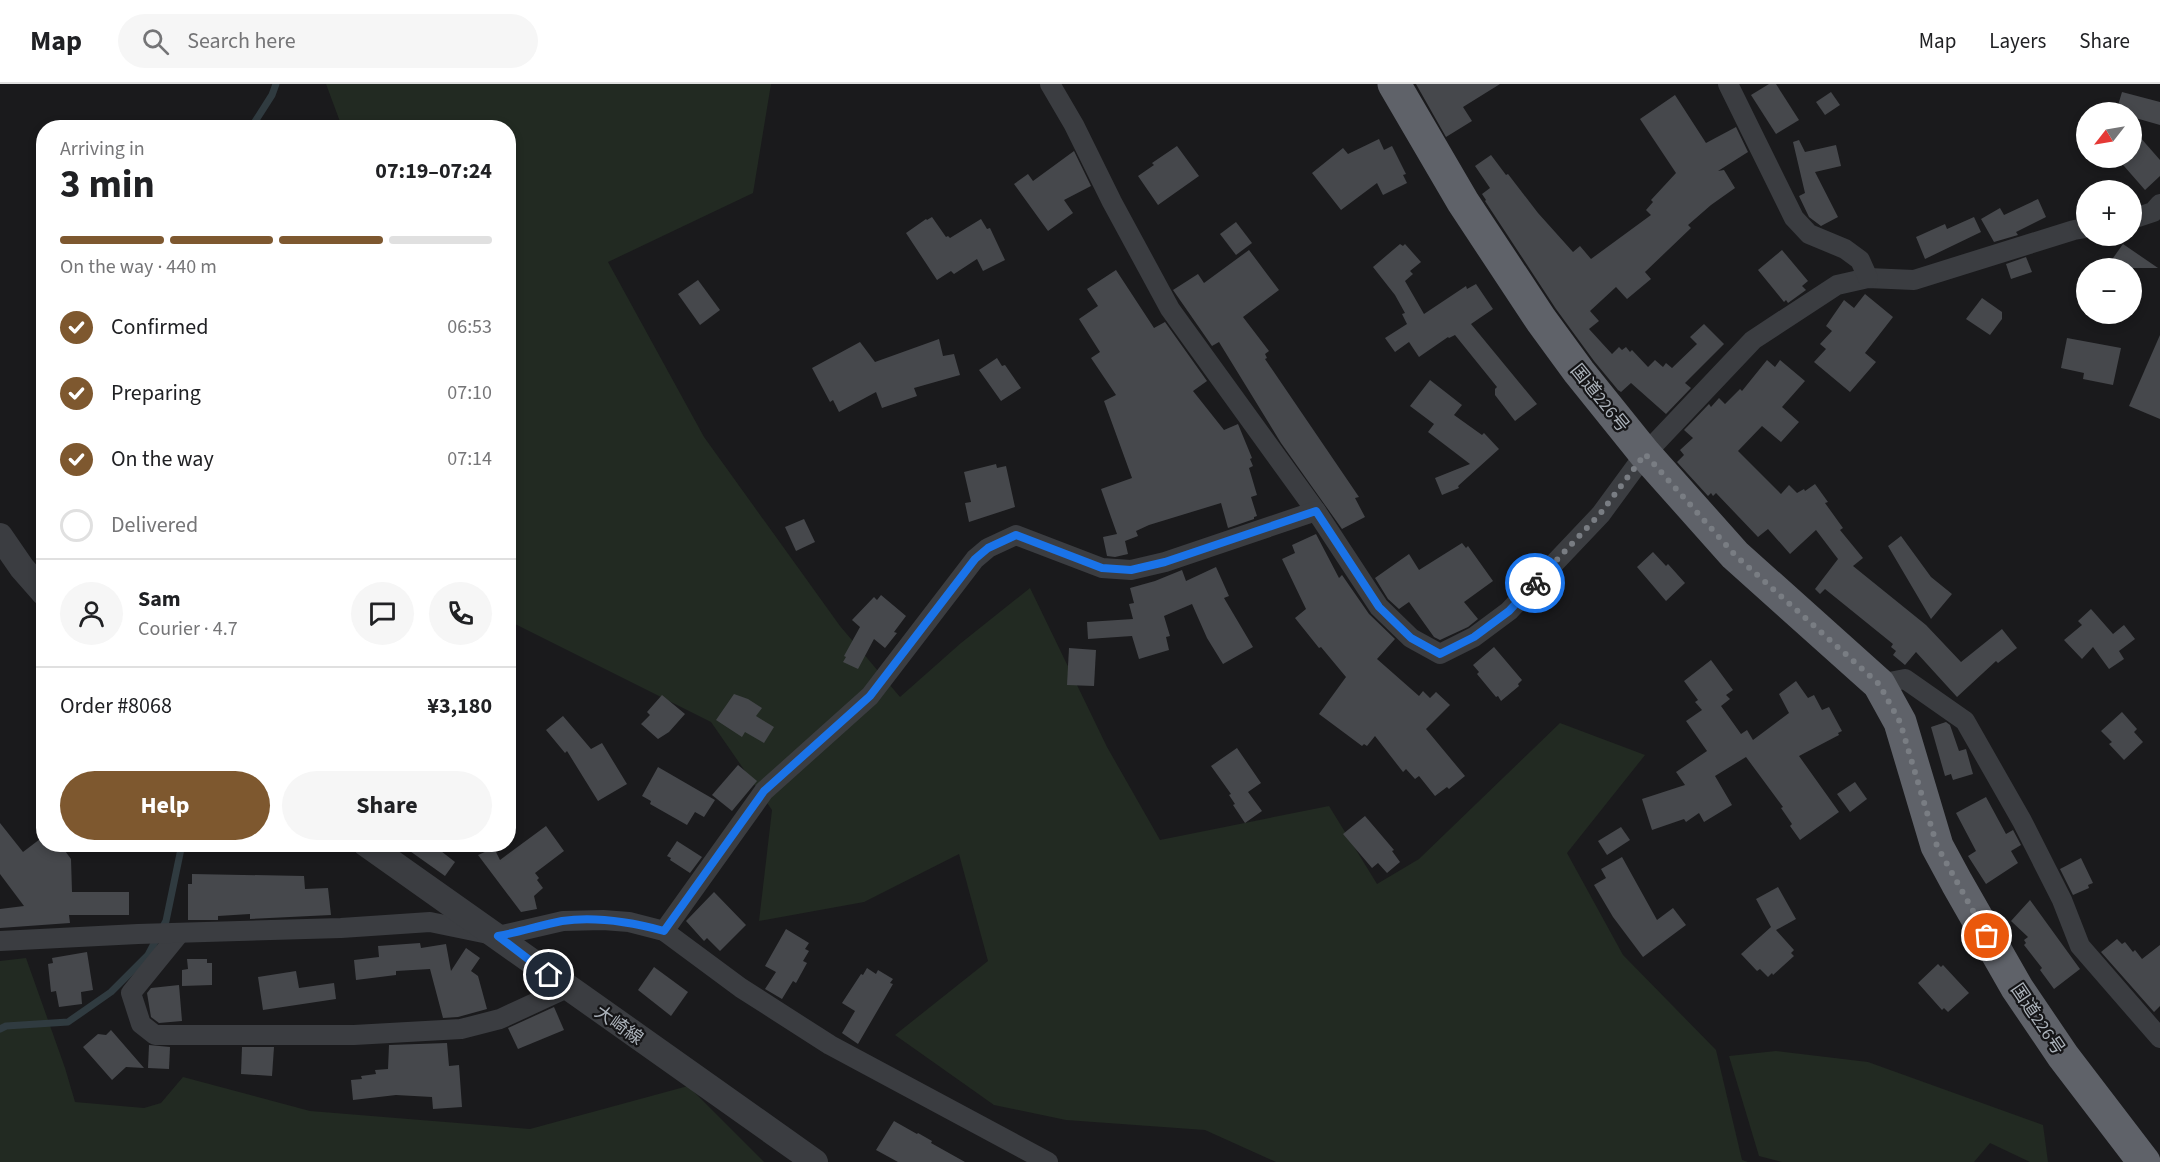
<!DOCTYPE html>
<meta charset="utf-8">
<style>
:root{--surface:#fff;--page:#f6f6f6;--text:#202124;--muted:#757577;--line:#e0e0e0;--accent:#7e582f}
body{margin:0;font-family:"Source Sans 3","Noto Sans JP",sans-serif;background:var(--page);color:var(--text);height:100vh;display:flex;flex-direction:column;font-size:22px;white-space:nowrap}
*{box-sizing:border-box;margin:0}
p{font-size:20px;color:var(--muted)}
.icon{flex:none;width:33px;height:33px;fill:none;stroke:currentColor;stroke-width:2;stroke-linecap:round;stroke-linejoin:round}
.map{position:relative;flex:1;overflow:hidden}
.side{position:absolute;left:36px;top:36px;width:480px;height:732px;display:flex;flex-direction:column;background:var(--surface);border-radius:24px;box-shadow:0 3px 9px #0003}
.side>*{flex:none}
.needle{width:39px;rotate:239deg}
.controls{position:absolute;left:2076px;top:18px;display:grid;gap:12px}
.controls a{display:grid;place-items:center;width:66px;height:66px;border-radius:50%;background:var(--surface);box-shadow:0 3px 9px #0003;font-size:30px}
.pin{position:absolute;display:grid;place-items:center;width:51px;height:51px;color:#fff;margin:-26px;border:3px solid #fff;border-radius:50%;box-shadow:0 2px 6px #0007}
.courier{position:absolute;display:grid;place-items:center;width:60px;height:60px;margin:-30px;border:4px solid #1a73e8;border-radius:50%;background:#fff;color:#222;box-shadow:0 2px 8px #0007}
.head em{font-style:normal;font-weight:700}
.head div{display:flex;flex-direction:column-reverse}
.head{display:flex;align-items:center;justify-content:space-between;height:102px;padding:0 24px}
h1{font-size:39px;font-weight:700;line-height:45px}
.bar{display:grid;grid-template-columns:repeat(4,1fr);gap:9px 6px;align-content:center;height:72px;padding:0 24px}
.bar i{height:8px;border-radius:4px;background:var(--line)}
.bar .active{background:var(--accent)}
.bar p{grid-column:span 4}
.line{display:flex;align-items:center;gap:15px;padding:0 24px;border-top:2px solid var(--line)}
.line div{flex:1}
.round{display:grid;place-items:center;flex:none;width:63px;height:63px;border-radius:32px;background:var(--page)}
ol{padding:0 24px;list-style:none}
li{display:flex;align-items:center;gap:18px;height:66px}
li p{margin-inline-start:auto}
li .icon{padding:6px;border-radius:50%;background:var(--accent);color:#fff;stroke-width:4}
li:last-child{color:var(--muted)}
li i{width:33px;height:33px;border:3px solid var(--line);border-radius:50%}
.button{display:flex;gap:12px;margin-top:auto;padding:12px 24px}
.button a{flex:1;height:69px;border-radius:36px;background:var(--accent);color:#fff;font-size:24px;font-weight:700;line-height:69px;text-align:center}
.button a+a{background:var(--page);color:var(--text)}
header{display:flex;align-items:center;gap:36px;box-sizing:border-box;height:84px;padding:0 30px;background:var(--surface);border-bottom:2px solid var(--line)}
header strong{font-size:28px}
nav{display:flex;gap:33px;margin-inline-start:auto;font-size:21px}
.search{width:420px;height:54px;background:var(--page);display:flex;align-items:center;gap:15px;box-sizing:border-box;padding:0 21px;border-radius:33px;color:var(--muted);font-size:22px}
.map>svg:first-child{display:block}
</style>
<header>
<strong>Map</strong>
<div class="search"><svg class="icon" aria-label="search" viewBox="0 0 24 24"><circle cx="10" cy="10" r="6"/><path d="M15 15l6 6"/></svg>Search here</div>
<nav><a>Map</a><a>Layers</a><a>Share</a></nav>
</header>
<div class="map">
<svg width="2160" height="1078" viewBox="0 0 2160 1078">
<rect width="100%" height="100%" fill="#1a1a1c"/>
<g fill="#222a22">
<path d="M326 0H771L753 109 608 178 704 353 840 542 900 613 961 559 1030 504 1107 663 1160 756 1329 722 1377 800 1419 775 1560 639 1645 671 1567 769 1623 871 1716 966 1742 1076 1748 1078H1276L1205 1046 1066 1036 994 1021 895 951 988 877 959 770 864 818 759 837 772 726 711 638 509 537 508 44 342 43Z"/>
<path d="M26 874 65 984 75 1018 144 1024 161 1019 183 993 310 1027 530 1045 688 1002 764 1078H0V877Z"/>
<path d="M1776 967 1868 978 2043 1041 2048 1078H2030L1990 1059 1974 1078H1782L1759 1072 1729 972Z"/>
</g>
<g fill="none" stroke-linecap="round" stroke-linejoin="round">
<g stroke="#303b40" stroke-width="7">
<path d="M251 44 272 11 276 0"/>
<path d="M0 945 6 942 68 938 111 908 148 871 166 837 182 760"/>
</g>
</g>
<g fill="#46484c">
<path d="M1416 0H1500L1463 23 1472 37 1446 53Z"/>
<path d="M1769 0H1776L1799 36 1776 50 1751 11Z"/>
<path d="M1831 8 1840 21 1825 31 1816 18Z"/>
<path d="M2122 8 2160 18V41L2132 33V28H2116Z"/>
<path d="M1675 11 1706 59 1736 43 1748 68 1718 87 1724 86 1735 104 1711 121 1688 141 1691 144 1645 188 1651 195 1627 215 1616 203 1590 227 1599 237 1589 245 1612 270 1619 263 1622 266 1626 263 1630 268 1632 266 1648 283 1655 276 1663 283 1666 279 1672 284 1697 260 1690 253 1704 240 1724 260 1685 299 1691 304 1666 330 1631 299 1621 308 1618 306 1594 277 1556 225 1485 117 1486 116 1482 110 1490 104 1475 82 1491 71 1506 91 1508 90 1538 129 1573 168 1580 162 1591 175 1651 131 1646 126 1653 118 1651 116 1676 89 1640 35Z"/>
<path d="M2132 44 2160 76V92L2145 106 2117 74H2132Z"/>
<path d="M1379 55 1384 66 1392 62 1406 90 1403 91 1407 99 1383 111 1377 99 1341 126 1312 89 1343 64 1348 70Z"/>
<path d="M1799 56 1805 68 1836 61 1841 82 1815 88 1838 133 1821 142 1809 133 1799 112 1805 109 1793 58Z"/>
<path d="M1177 62 1199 92 1158 121 1138 92 1154 81 1152 79Z"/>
<path d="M1074 67 1091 102 1064 116 1073 129 1048 147 1014 100 1028 90 1033 97Z"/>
<path d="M2038 115 2046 133 2016 148 2018 151 1994 158 1981 135 2000 124 2004 131Z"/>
<path d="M932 133 946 153 948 152 950 154 981 135 987 145 990 144 1005 176 983 187 977 175 954 190 951 187 937 196 906 149 926 135 927 136Z"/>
<path d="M1974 133 1981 148 1925 175 1916 153 1945 140 1947 145Z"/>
<path d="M1236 138 1252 159 1236 171 1220 150Z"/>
<path d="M1400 160 1403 162 1405 160 1421 178 1410 187 1413 190 1405 197 1424 230 1466 202 1467 205 1476 200 1493 225 1471 240 1537 320 1515 337 1495 311V305L1497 303 1455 251 1449 254 1448 253 1419 273 1409 258 1395 268 1385 254 1407 240 1402 230 1405 229 1395 211 1373 183Z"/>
<path d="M2123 160 2158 184H2106Z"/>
<path d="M1249 166 1279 206 1243 233 1269 267 1265 270 1267 274 1265 275 1359 413 1355 414 1365 433 1342 445 1281 359 1219 258 1212 262 1173 206 1198 190 1204 199Z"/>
<path d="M1782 166 1808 197 1802 202 1806 206 1788 219 1786 216 1784 218 1758 186Z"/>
<path d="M2026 173 2032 188 2011 195 2006 180Z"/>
<path d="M1116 186 1154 244 1165 238 1207 297 1193 307 1224 346 1238 340 1252 374 1250 375 1253 382 1249 384 1257 411 1251 413 1257 432 1254 433V435L1228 444 1221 419 1149 441 1136 447 1138 452 1125 457 1128 470 1115 473 1107 472 1103 453 1117 450 1101 405 1132 394 1104 317 1116 311 1091 274 1100 268 1079 235 1098 222 1087 205Z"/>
<path d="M698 196 720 226 700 241 678 210Z"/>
<path d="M1865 210 1893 233 1865 269 1876 278 1850 308 1814 278 1826 265 1820 260 1832 247 1826 242 1844 216 1854 224Z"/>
<path d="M1982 214 2002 228V235L1990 251 1966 235Z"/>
<path d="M2160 251V335L2129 322Z"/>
<path d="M2067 254 2121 264 2113 301 2083 295 2084 289 2061 284Z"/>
<path d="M939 255 943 272 954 270 960 291 914 304 917 312 882 324 876 308 839 328 833 316 830 318 812 284 860 258 875 278Z"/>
<path d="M997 274 1002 282 1005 281 1021 304 1001 317 979 286Z"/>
<path d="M1767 276 1775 283 1780 276 1805 297 1782 323 1799 338 1781 358 1762 342 1738 367 1781 410 1789 401 1797 409 1804 405 1805 407 1815 400 1828 418 1825 419 1843 444 1840 446 1863 474 1853 482 1926 541 1961 578 2002 545 2017 564 1998 579 1996 577 1957 613 1916 568 1905 581 1893 571 1896 567 1891 563 1893 560 1825 505 1820 510 1815 505 1838 475 1816 446 1790 470 1768 445 1758 453 1716 409 1713 412 1711 409 1708 412 1677 378 1684 371 1680 366 1693 354 1684 346 1709 320 1711 323 1719 314 1725 320 1740 305 1742 307Z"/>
<path d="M1430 296 1462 321 1454 331 1482 351 1484 349 1499 365 1458 402 1459 404 1442 411 1435 394 1470 380 1428 348 1434 340 1410 322Z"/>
<path d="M996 380 997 384 1006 382 1015 423 969 438 965 419 971 418 964 388Z"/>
<path d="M804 435 815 458 796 467 785 443Z"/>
<path d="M1316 450 1339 494 1342 491 1369 530 1395 555 1377 575 1419 612 1423 607 1430 614 1436 608 1450 621 1426 645 1465 692 1449 705 1447 703 1435 712 1419 692 1415 695 1406 685 1403 688 1375 652 1367 662 1364 660 1362 662 1319 630 1346 593 1321 563 1319 564 1295 534 1306 525 1282 475 1295 469 1292 461Z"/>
<path d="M1901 452 1931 493 1952 510 1931 535 1888 462Z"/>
<path d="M1462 459 1466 464 1468 462 1493 497 1464 518 1478 535 1468 543 1440 556 1434 553 1409 518 1399 525 1388 515 1375 494 1409 470 1419 486Z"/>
<path d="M1653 468 1666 482 1668 480 1685 499 1666 517 1637 483Z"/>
<path d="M1216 483 1229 512 1224 514 1253 563 1223 580 1207 554 1192 520 1164 532 1170 552 1166 553 1169 566 1139 575 1132 552 1088 555 1087 538 1133 535 1129 520 1134 519 1130 504 1155 497 1182 486 1186 497Z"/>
<path d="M881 511 906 532 894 548 897 549 885 564 874 555 858 585 843 578 846 573 844 572 860 543 852 536 874 513 877 516Z"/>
<path d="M2091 525 2113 550 2124 541 2135 555 2119 567 2124 575 2109 585 2093 563 2082 575 2064 556 2082 541 2078 537Z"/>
<path d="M1494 563 1522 596 1518 600 1519 602 1501 617 1498 612 1496 613 1477 590 1479 588 1473 581Z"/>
<path d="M1069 564 1096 566 1094 602 1067 601Z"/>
<path d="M1711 576 1733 606 1726 611 1730 615 1721 622 1741 650 1747 646 1753 656 1789 629 1779 610 1796 597 1808 614 1814 611 1822 626 1829 623 1842 647 1838 649 1839 651 1799 672 1839 728 1800 756 1790 742 1792 740 1781 724 1783 723 1746 673 1715 692 1732 721 1704 738 1699 729 1686 738 1684 735 1652 746 1642 715 1685 701 1676 688 1707 667 1686 637 1702 626 1695 618 1698 616 1684 597Z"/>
<path d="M734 610 748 615 762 624 756 632 774 643 764 659 745 648 742 653 716 636Z"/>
<path d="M662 611 685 630 669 648 658 655 641 640 650 631 647 628Z"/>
<path d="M2122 628 2137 645 2134 648 2143 658 2124 676 2109 660 2112 658 2101 647Z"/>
<path d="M563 632 591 665 602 659 627 700 598 717 567 667 565 669 546 646Z"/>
<path d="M1946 638 1950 641 1959 667 1966 665 1973 690 1953 696 1951 690 1945 692 1931 643Z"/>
<path d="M1237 664 1261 699 1248 708 1262 727 1245 739 1233 721 1235 720 1229 711 1231 710 1211 682Z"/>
<path d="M738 681 757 697 732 727 712 711Z"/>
<path d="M658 683 715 716 704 733 695 728 687 741 650 720 651 717 642 712Z"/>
<path d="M1855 698 1867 715 1850 728 1837 710Z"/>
<path d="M1986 713 2006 750 2013 746 2021 761 2011 767 2018 779 1986 800 1968 772 1976 767 1956 729Z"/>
<path d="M1365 732 1394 766 1392 767 1400 778 1387 789 1378 779 1372 784 1343 750Z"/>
<path d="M0 739 23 768 44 752V760H60L71 775 72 808H129V831H69L70 839 0 844V825L24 822 0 790Z"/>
<path d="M546 742 564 767 535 789 539 794 537 796 543 804 534 812 537 825 521 828 478 771 494 764 500 776Z"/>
<path d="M1621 743 1630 756 1607 771 1598 757Z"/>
<path d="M677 757 702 773 690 789 670 776 671 774 667 772Z"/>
<path d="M400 760H432L455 778 445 792Z"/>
<path d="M1622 773 1657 836 1673 824 1686 841 1643 873 1613 833 1594 801 1606 794 1601 785Z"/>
<path d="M2081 774 2093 799 2088 801 2089 804 2073 811 2060 785Z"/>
<path d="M192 790 304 792 305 805 328 804 331 831 250 835V830L218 832V836H188V800H192Z"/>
<path d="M1778 803 1796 835 1776 846 1794 866 1791 869 1794 872 1773 891 1772 889 1768 893 1760 885 1757 887 1741 870 1771 843 1756 815Z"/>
<path d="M714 808 746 841 720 867 707 854 704 857 686 837Z"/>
<path d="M2030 816 2080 885 2054 905 2040 886 2042 884 2024 861 2026 859 2024 856 2028 853 2011 837Z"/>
<path d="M786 845 809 859 805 865 809 867 803 877 807 879 796 899 793 897 782 915 765 905 776 888 765 882Z"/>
<path d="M2117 855 2122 860 2125 858 2133 868 2135 866 2142 875 2160 861V922L2154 928 2101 868Z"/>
<path d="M420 859 421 864 446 860 451 887 466 864 480 874 471 887 478 892 487 925 458 933 443 934 430 885 396 887V891L356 896 354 876 379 873 378 862Z"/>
<path d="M87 868 93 906 81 908 82 920 59 923 56 907 51 908 48 880 53 879 52 874Z"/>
<path d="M187 875H207V879H212V901L182 902V886L188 885Z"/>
<path d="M1938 880 1941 883 1943 881 1969 909 1948 928 1944 924 1942 926 1918 899Z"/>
<path d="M654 883 688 908 671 932 638 906Z"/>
<path d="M867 884 876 890 878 886 893 895 890 899 893 900 858 960 842 949 855 927 842 919 861 890 863 891Z"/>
<path d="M296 887 299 904 334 899 336 915 263 926 258 893Z"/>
<path d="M179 901 182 937 159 939 151 933 147 909 151 904Z"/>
<path d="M554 923 564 946 518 965 508 944Z"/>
<path d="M111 946 144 984 126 983 112 996 83 963 98 950 106 951Z"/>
<path d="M447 959 449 982 459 981 462 1023 433 1025 432 1013 396 1011 353 1016 351 996 362 995 361 992 376 990 375 986 388 985 389 961Z"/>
<path d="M149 961 170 963 169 985 148 984Z"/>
<path d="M242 963H274L272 992 241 990Z"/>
<path d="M894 1037 917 1050 918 1049 932 1057 931 1059 965 1078H898L876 1066Z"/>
</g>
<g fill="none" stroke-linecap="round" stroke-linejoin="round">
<g stroke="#3b3d41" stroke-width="20">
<path d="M1050 0 1074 41 1112 118 1170 225 1316 427 1379 523 1411 554 1440 570 1474 553 1509 527 1601 430 1645 370 1753 256 1837 201 1868 194 1914 196 2074 146 2086 144"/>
<path d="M1728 0 1794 134 1809 150 1845 165 1860 176 1868 194"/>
<path d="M2132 135 2153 128 2160 120"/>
<path d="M1879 600 1905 595 1965 637 2022 737 2062 816 2080 862 2160 954"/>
<path d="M664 847 764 707 870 612 975 475 988 464 1016 451 1102 484 1131 486 1165 478 1316 427"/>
<path d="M179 850 131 909 141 940 155 951H354L461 945 500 935 567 904"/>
<path d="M0 857 138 850 341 844 430 838 498 852 563 837 603 836 629 838 664 847 741 904 830 961 1048 1078"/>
</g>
<g stroke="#3b3d41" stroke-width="26">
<path d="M0 452 22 484 44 509"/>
<path d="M366 760 815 1078"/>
</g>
<path stroke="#5f6269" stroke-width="33" d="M1394 0 1463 118 1541 236 1579 288 1645 370 1735 471 1879 600 1900 638 1937 762 1957 799 2017 904 2063 972 2144 1078"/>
</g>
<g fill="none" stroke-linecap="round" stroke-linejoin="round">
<path stroke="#797d83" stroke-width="6" stroke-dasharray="0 10.8" d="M1535 499 1600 430 1645 370 1735 471 1879 600 1900 638 1937 762 1987 852"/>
<path stroke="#1a73e8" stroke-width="8" d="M549 891 498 852C520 848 541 841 562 837 597 832 631 838 664 847L764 707 870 612 975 475 988 464 1016 451 1102 484 1131 486 1165 478 1316 427 1379 523 1411 554 1440 570 1474 553 1509 527 1535 499"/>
</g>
<g text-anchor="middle" stroke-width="4.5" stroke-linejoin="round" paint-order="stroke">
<g font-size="18" fill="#acb3bb" stroke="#151517">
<text transform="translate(1600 314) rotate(51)" y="6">国道226号</text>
<text transform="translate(2038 935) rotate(56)" y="6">国道226号</text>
<text transform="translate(619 941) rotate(35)" y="6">大崎線</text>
</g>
</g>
</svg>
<div class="controls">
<a><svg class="needle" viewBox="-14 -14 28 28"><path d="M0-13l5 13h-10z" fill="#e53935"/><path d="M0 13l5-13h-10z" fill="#757577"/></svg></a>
<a>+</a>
<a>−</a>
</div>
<div class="pin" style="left:1987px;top:852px;background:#ea580c"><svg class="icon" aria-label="bag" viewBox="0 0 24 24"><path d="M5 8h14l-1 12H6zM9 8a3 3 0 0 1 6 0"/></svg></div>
<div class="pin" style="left:549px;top:891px;background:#1f2937"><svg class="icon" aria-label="home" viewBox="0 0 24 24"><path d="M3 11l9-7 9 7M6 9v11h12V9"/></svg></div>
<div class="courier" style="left:1535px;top:499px"><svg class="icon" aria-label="bike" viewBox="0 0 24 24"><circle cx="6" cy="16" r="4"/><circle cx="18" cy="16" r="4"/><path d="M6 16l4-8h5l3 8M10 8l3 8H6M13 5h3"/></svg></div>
<section class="side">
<div class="head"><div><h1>3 min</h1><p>Arriving in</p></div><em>07:19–07:24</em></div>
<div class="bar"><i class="active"></i><i class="active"></i><i class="active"></i><i></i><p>On the way · 440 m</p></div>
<ol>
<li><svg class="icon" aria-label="check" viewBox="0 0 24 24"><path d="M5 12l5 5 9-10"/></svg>Confirmed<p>06:53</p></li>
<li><svg class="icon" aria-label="check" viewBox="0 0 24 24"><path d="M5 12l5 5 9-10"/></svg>Preparing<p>07:10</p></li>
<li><svg class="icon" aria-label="check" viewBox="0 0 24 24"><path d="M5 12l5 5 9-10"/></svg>On the way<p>07:14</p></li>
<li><i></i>Delivered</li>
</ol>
<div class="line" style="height:108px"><a class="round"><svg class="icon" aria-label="person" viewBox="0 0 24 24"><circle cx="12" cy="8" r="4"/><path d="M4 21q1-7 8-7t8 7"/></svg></a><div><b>Sam</b><p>Courier · 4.7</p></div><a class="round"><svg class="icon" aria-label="chat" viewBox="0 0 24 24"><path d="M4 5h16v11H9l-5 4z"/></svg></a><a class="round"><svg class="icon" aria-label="phone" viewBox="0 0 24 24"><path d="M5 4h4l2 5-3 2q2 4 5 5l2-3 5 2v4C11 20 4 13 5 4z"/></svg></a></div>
<div class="line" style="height:78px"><div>Order #8068</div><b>¥3,180</b></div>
<div class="button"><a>Help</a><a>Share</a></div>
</section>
</div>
